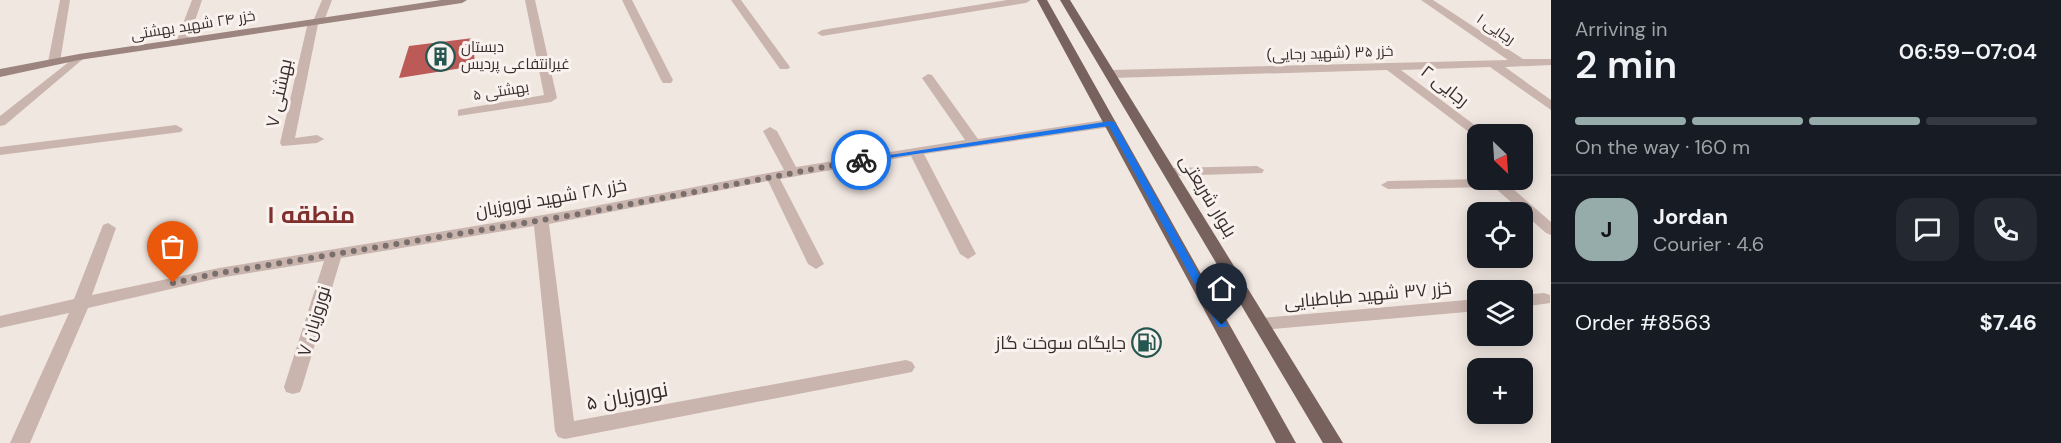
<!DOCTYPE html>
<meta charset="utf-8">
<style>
:root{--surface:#171b24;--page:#242831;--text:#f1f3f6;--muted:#9ea1a6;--line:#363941;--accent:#95acab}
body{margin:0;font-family:"DM Sans",Cairo,sans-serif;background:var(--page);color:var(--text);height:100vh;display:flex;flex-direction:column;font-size:22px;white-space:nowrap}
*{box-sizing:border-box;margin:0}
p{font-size:20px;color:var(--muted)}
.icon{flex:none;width:33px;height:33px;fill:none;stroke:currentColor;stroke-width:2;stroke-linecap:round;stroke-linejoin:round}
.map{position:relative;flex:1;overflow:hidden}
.panel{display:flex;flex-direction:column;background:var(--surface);width:510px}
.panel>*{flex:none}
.needle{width:39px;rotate:155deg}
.fabs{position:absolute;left:1467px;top:124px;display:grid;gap:12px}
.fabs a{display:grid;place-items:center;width:66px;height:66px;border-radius:12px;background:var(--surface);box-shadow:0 3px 15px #0003;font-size:30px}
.pin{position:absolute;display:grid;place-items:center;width:51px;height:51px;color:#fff;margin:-62px -26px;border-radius:50% 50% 50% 0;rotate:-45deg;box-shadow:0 0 6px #0007}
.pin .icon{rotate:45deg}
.courier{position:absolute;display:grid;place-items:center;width:60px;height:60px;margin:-30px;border:4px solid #1a73e8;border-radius:50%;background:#fff;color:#222;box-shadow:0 2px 8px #0007}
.summary em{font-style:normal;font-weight:600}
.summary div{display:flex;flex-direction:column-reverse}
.summary{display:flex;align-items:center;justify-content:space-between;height:102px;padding:0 24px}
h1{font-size:39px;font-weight:600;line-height:45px}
.bar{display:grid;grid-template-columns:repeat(4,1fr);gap:9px 6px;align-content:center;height:72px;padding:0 24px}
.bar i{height:8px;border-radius:4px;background:var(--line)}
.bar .on{background:var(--accent)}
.bar p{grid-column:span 4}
.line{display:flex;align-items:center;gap:15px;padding:0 24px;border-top:2px solid var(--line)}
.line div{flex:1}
.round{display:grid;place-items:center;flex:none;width:63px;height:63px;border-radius:18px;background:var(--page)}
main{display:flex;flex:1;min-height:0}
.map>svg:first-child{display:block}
</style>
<main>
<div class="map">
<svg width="1551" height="443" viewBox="0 0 1551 443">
<rect width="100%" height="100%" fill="#f1e7e1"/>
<path fill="#bb5a56" d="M473 38 475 66 399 78 409 46Z"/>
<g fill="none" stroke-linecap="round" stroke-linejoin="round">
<g fill="#c9b5ae" fill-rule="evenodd">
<path d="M60 0H70L60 62 54 65 48 62Z"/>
<path d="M192 0H202L188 42 182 45 178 44 176 42Z"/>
<path d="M322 0H332L324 21 318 24 295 138 317 135 324 139 317 143 282 146 280 143 308 22 314 19Z"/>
<path d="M525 0H535L557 98 551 102 458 116V110L462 109 544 95Z"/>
<path d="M622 0H632L673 80 671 83H663L661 80Z"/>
<path d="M731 0H741L790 67 788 69H780Z"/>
<path d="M1007 0H1031L1026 3 822 36 817 33 822 30Z"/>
<path d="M1421 0H1433L1523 59H1551V65L1505 67 1551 100V110L1490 67 1401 70 1484 132 1486 135H1478V139L1387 70 1111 78 1105 74 1111 70 1508 60Z"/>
<path d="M79 54 83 55V59L5 125 0 126V116Z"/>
<path d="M928 74 932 75 978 139 1111 119 1117 123 1111 127 924 154 976 254 968 259 960 254 911 156 780 179 824 264 816 269 808 264 768 181 549 224 574 421 906 360 912 362 915 367 912 372 565 439 558 437 555 431 534 226 341 258 302 387 300 392 293 394 286 392 284 387 324 261 219 278 88 308 30 443H10L69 313 0 328V316L74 299 103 225 108 223 116 228 92 295 219 268 579 209 784 170 763 131 770 127 777 131 796 167 965 140 922 78Z"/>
<path d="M176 125 183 129 181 132 0 155V147Z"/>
<path d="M1257 166 1264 170 1262 173 1170 176 1163 172 1170 168Z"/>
<path d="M1478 179 1503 180 1551 222V235L1546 233 1494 187 1388 189 1381 185 1388 181Z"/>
<path d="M1544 293 1550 295V303L1522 307V295Z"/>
<path d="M1478 299V311L1262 330 1256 328 1253 324 1256 320 1262 318Z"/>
</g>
<path fill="#9c847f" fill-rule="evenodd" d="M441 0H467L462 3 79 60 0 77V69L79 54Z"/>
<g fill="#78625e" fill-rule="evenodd">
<path d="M1037 0H1047L1296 443H1276Z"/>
<path d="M1060 0H1070L1343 443H1323Z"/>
</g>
</g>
<path fill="#1a73e8" d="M1111 121 1115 123 1227 325 1226 327H1218L1109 126 861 162 857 160Z"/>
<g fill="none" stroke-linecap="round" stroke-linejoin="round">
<path stroke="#796e6b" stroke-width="6" stroke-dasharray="0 10.8" d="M173 283 219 273 579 214 861 160"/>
</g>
<defs>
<symbol id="building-ring" viewBox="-11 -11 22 22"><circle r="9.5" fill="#f9f1ed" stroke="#25564f" stroke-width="1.5"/><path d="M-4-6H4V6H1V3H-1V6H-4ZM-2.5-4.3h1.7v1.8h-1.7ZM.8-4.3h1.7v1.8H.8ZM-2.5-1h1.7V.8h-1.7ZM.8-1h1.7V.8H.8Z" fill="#25564f"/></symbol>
<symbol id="fuel-ring" viewBox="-11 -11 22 22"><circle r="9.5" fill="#f9f1ed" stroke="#25564f" stroke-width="1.5"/><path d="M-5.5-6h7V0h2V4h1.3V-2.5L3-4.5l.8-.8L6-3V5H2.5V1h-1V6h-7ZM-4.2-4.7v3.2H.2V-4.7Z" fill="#25564f"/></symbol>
</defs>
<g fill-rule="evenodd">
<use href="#building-ring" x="424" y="40" width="33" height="33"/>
<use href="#fuel-ring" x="1130" y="326" width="33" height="33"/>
</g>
<g text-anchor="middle" stroke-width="6" stroke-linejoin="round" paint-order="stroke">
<g font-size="15" fill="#382d2b" stroke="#f9f1ed">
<text transform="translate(193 25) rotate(-9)" y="5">خزر ۲۴ شهید بهشتی</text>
<text transform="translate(1496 29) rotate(34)" y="5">رجایی ۱</text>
<text transform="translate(1330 53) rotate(-2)" y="5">خزر ۳۵ (شهید رجایی)</text>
<text transform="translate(501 91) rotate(-9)" y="5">بهشتی ۵</text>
</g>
<g font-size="15" fill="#382d2b" stroke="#f9f1ed" text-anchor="start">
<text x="461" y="52">دبستان<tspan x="461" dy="17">غیرانتفاعی پردیس</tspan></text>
</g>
<g font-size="18" fill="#382d2b" stroke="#f9f1ed">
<text transform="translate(1445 86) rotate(38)" y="6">رجایی ۲</text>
<text transform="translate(279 93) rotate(-78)" y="6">بهشتی ۷</text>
<text transform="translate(1208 196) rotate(59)" y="6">بلوار شریعتی</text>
<text transform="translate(551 198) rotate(-10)" y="6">خزر ۲۸ شهید نوروزیان</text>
<text transform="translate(1368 295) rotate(-5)" y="6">خزر ۳۷ شهید طباطبایی</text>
<text transform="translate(314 321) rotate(-73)" y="6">نوروزیان ۷</text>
</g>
<g font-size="18" fill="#382d2b" stroke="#f9f1ed" text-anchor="end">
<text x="1126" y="349">جایگاه سوخت گاز</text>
</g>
<g font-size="21" fill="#382d2b" stroke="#f9f1ed">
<text transform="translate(627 396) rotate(-10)" y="7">نوروزیان ۵</text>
</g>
<g font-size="24" font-weight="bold" fill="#7f2f2c" stroke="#f9f1ed">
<text x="311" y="223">منطقه ۱</text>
</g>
</g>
</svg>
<div class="fabs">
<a><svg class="needle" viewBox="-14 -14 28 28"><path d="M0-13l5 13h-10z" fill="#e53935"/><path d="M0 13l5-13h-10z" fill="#9ea1a6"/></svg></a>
<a><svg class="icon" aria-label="locate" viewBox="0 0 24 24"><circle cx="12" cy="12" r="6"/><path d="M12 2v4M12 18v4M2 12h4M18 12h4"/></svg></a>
<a><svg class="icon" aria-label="layers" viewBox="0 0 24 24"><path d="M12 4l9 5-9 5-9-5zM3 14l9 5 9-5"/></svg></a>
<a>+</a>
</div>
<div class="pin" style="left:173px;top:283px;background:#ea580c"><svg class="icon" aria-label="bag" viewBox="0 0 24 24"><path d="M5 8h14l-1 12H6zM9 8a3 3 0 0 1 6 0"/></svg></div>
<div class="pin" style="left:1222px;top:325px;background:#1f2937"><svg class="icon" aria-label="home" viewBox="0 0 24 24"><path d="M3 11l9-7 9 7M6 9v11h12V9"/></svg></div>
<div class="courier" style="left:861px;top:160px"><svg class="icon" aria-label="bike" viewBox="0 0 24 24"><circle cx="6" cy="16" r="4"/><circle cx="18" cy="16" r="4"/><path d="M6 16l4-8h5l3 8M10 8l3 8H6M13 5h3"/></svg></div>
</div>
<section class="panel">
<div class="summary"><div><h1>2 min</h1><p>Arriving in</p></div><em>06:59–07:04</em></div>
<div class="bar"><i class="on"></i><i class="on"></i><i class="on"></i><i></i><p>On the way · 160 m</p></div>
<div class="line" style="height:108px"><b class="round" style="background:var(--accent);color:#111">J</b><div><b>Jordan</b><p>Courier · 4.6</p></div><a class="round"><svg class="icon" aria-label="chat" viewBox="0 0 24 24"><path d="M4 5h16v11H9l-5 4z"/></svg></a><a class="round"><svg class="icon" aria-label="phone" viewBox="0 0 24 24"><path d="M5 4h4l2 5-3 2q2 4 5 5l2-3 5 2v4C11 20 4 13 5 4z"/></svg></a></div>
<div class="line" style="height:78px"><div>Order #8563</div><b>$7.46</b></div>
</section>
</main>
